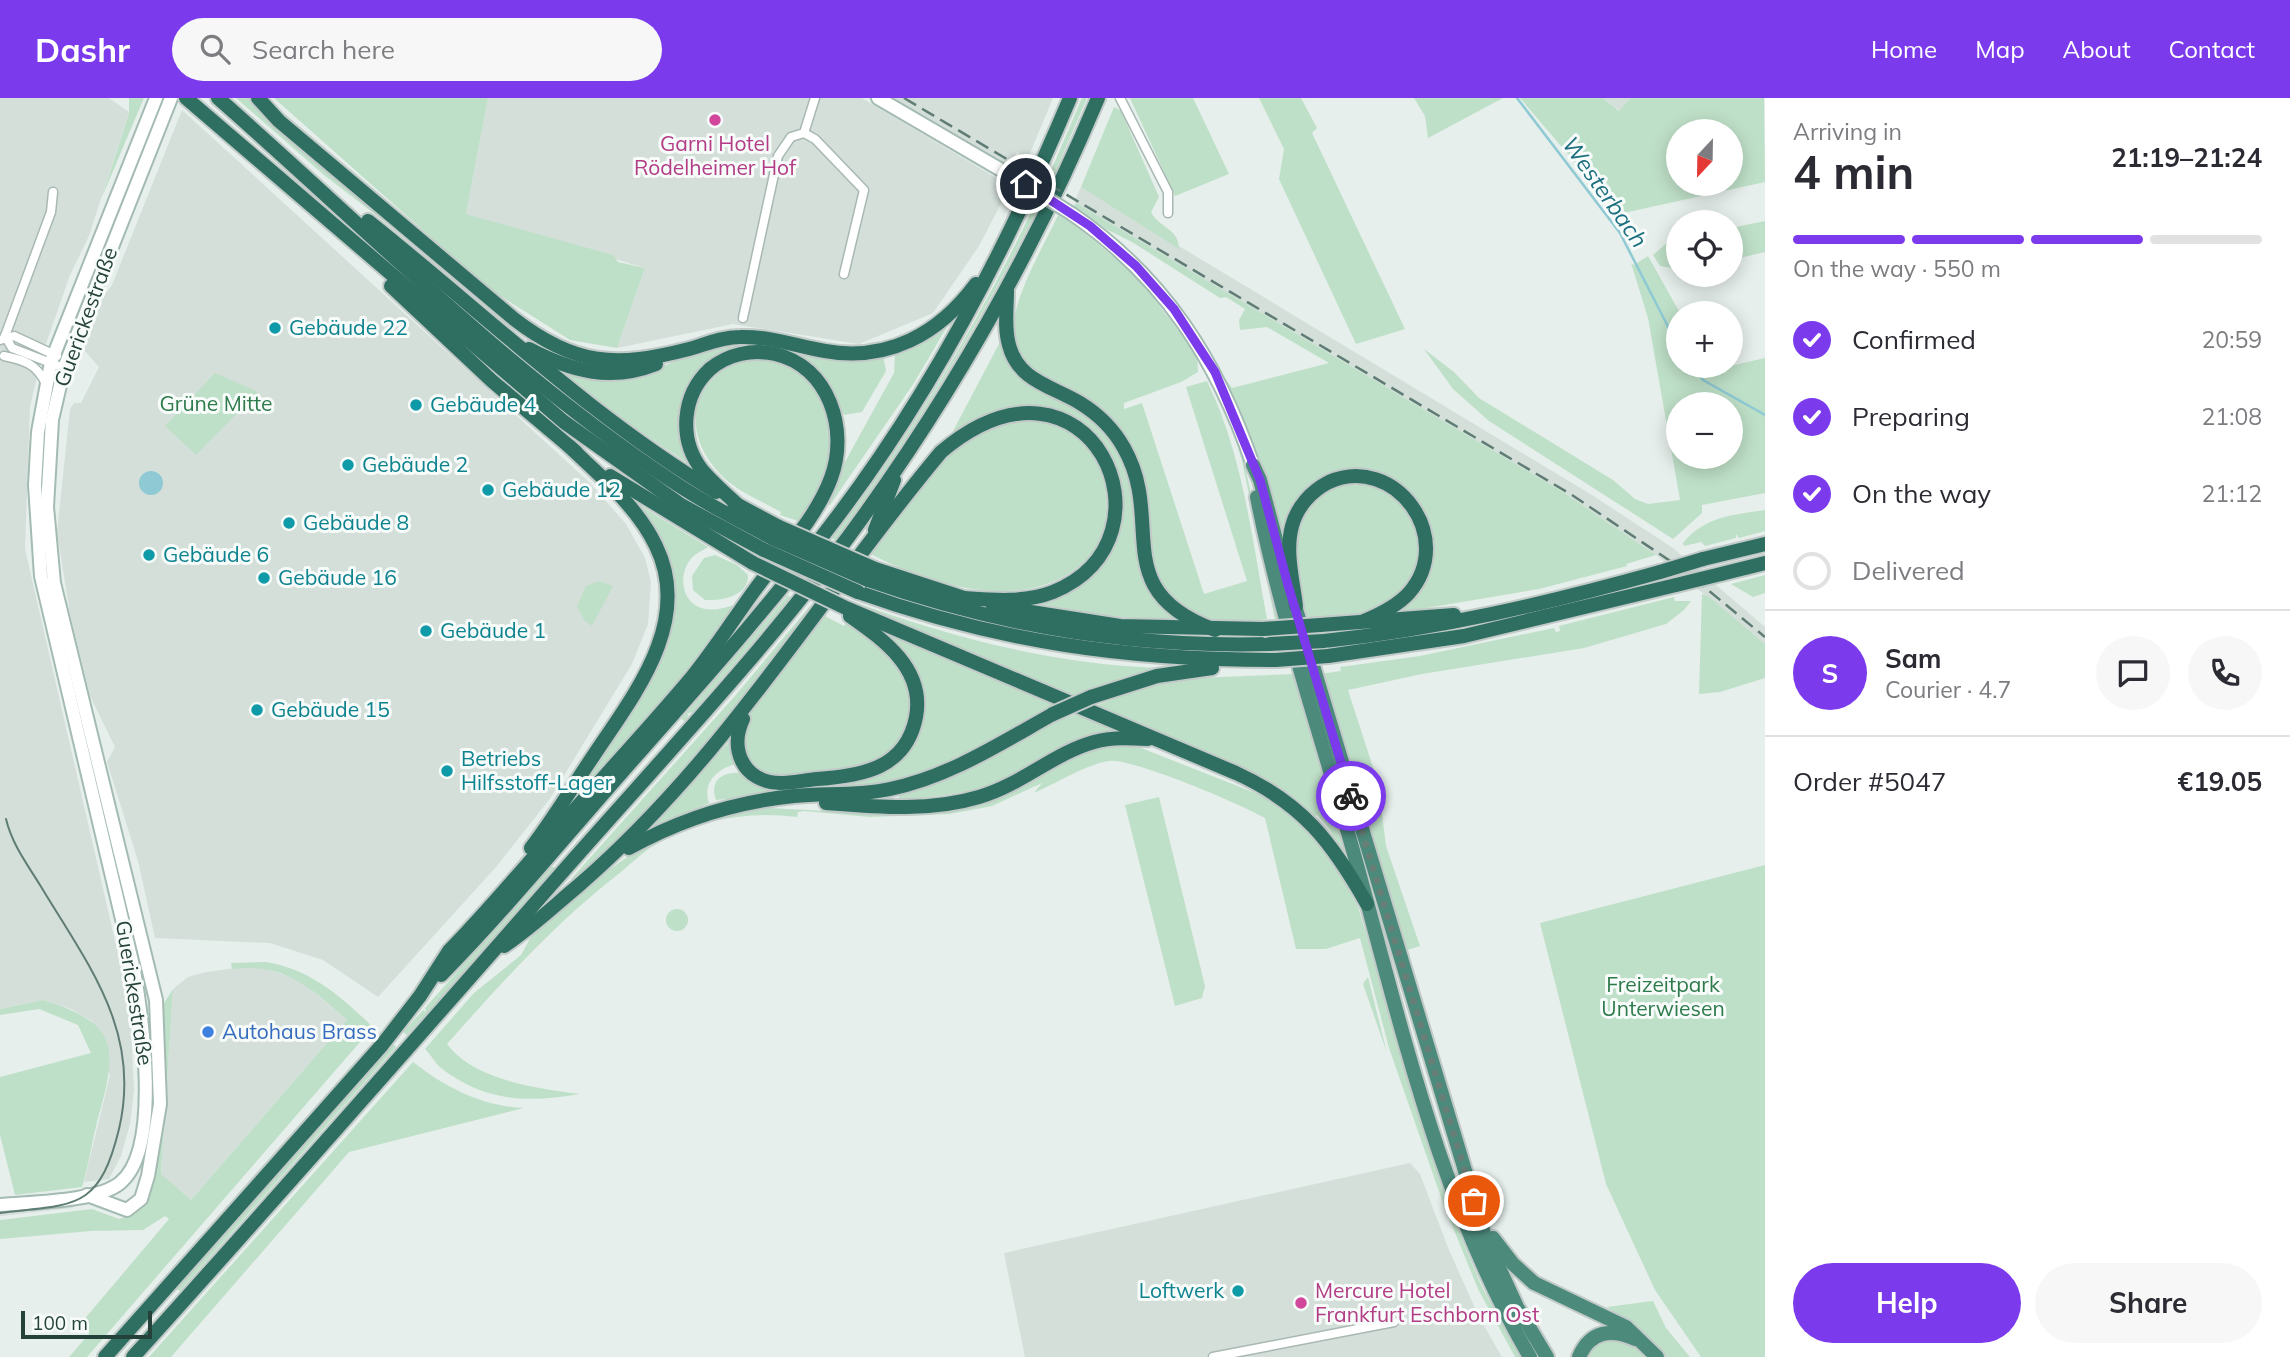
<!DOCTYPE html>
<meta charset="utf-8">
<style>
:root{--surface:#fff;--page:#f7f7f7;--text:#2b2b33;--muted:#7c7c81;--line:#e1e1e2;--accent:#7c3aed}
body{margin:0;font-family:Mulish,sans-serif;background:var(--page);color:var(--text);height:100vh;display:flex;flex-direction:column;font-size:26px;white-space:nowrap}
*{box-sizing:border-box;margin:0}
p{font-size:23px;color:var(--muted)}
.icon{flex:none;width:38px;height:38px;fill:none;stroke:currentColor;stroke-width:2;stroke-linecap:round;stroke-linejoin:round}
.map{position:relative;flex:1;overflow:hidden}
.details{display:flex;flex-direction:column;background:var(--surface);width:525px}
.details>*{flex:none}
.needle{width:46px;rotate:202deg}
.tools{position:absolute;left:1666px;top:21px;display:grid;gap:14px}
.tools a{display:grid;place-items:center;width:77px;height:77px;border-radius:50%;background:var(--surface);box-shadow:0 4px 18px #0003;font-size:35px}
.scale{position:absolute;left:21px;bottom:18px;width:131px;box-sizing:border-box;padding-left:7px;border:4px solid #24423a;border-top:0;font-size:19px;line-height:24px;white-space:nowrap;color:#24423a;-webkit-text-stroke:5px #f7fbf9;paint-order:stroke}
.pin{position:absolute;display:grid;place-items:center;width:60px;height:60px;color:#fff;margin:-30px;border:4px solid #fff;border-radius:50%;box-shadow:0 2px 7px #0007}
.courier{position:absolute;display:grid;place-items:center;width:70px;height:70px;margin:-35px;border:5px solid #7c3aed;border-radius:50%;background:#fff;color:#222;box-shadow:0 2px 9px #0007}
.summary em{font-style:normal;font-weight:700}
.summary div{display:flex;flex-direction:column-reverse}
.summary{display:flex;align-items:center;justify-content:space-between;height:119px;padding:0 28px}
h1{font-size:46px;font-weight:700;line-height:52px}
.bar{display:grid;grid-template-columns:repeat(4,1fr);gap:10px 7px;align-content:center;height:84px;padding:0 28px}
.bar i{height:9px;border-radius:5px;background:var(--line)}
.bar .selected{background:var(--accent)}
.bar p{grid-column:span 4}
.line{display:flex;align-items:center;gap:18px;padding:0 28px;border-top:2px solid var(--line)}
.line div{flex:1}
.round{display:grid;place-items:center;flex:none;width:74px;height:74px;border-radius:37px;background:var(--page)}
ol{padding:0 28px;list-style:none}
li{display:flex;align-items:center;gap:21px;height:77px}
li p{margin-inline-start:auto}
li .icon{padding:7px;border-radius:50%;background:var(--accent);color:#fff;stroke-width:4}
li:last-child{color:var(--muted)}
li i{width:38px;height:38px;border:4px solid var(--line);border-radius:50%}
.cta{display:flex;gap:14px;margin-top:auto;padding:14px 28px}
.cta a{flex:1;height:80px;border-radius:42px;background:var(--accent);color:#fff;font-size:28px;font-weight:700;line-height:80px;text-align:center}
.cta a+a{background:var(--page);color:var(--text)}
header{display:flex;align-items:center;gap:42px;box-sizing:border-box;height:98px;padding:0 35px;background:var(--accent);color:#fff}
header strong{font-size:33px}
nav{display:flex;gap:38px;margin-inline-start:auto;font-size:24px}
.search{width:490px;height:63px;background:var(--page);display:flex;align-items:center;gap:18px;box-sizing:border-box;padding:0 24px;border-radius:38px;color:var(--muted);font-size:26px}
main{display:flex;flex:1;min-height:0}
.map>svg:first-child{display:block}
</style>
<header>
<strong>Dashr</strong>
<div class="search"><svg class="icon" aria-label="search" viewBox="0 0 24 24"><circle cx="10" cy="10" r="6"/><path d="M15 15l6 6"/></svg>Search here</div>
<nav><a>Home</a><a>Map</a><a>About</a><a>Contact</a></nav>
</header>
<main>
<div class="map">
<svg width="1765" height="1259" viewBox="0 0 1765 1259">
<rect width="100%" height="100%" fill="#e6efeb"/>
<g fill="#d4dfda">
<path d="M0 0H109L129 14 89 138 70 177 41 260 30 309 25 451 127 895 131 931 134 992 130 1026 121 1058 109 1081 84 1084 110 977 92 923 71 911 43 902 0 911Z"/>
<path d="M488 0H862L1010 88 979 148 933 215 859 246 733 226 617 250 645 170 466 116Z"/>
<path d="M893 0H1053L1028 60 1017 54 1010 69Z"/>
<path d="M1603 0H1631L1620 13Z"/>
<path d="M182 12 588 383 626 426 645 460 651 484 648 526 632 566 549 702 496 769 378 899 323 862 270 845 155 840 138 763 107 664 115 649 90 598 70 516 57 434 70 311 74 305H81L99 269 84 252 101 202 112 187Z"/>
<path d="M1081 89 1592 397 1673 450 1765 529V546L1656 457 1563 394 1074 104Z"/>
<path d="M244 869H260L300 882 347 922 191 1102 161 1077 173 891 188 879 206 874Z"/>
<path d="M1410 1065 1420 1076 1449 1152 1479 1219 1502 1259H1025L1004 1155Z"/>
<path d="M84 1103 72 1110 0 1118V1112Z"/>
</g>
<g fill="#bfe0c8" fill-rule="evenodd">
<path d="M129 0H144L102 99 129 15Z"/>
<path d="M161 0H164L72 237 70 236Z"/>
<path d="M236 0H250L283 33 585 267 542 251 510 229 412 145 324 77Z"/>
<path d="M274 0H488L466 116 613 157 618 164 645 170 617 250 570 242 488 190Z"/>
<path d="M1082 0H1087L1054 77 1050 75Z"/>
<path d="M1130 0H1193L1229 76 1175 98Z"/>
<path d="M1259 0H1301L1317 30 1312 35 1405 231 1356 246 1279 81 1284 51Z"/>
<path d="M1414 0H1503L1428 40 1425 18Z"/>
<path d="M1520 0H1603L1619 13 1631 0H1764L1765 84 1619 116ZM1678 33H1731V86H1678Z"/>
<path d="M1114 9 1121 13 1159 99 1151 114C1159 130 1179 130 1179 151L1081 89Z"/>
<path d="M1036 104 1040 106C982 223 915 332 839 439L836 443 832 440C912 337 980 222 1036 104Z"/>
<path d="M1076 105 1563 394 1656 457 1626 466 1627 468 1539 491 1397 515C1403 502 1420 493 1427 478 1443 442 1420 378 1375 376 1358 376 1339 380 1322 382L1285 448 1243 320 1222 276 1232 290 1329 265 1267 229 1240 232 1239 222 1245 211 1226 199 1220 200 1132 144 1106 131 1074 108Z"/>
<path d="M1058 117 1077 128 1136 178 1197 256 1198 274 1181 284 1124 305V311L1142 305 1204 496 1247 483 1186 289 1207 283C1243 357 1252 441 1267 521 1236 527 1210 528 1182 508 1128 471 1162 400 1132 351 1127 343 1115 337 1107 331 1083 314 1023 280 1015 252 1003 213 1042 153 1058 117Z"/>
<path d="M1765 123V154L1731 162V130Z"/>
<path d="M1678 142V171L1660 168 1653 157 1668 144Z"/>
<path d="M1648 158 1680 215 1678 268 1726 269 1765 260V395L1702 407V415L1673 441 1489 323 1453 291 1424 251 1454 274 1479 300 1613 382 1635 401 1648 406 1680 402 1648 220 1631 165 1634 167ZM1678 306H1731V359H1678Z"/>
<path d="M951 222 914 285 830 407 823 404 894 275 895 256Z"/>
<path d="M1001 242 1007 256 1109 334 1131 374 1139 450 1180 523 1108 518 1022 503 1077 486 1118 429 1121 407 1118 384 1069 320 1056 314 1027 309 996 313 951 337Z"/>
<path d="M734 244 883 257 886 273 862 314 844 317 819 278 740 251 685 304 698 372 623 322 560 273 644 276 702 252Z"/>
<path d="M754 259C808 264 845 312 829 366 823 387 809 405 798 423L780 417 781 414C761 403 737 393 721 377 676 331 693 274 754 259Z"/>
<path d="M215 275 258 294 196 357 165 328Z"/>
<path d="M1225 305 1242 355 1279 521 1275 522 1242 363Z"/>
<path d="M1033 321C1081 330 1110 366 1106 415 1105 434 1099 450 1085 463 1028 518 928 487 869 455L947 358 990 328Z"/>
<path d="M1345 384 1380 387 1413 414 1422 459 1407 491 1380 510 1365 515 1305 520C1292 461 1279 413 1345 384Z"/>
<path d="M628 400 708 449C702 453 694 456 690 462 677 479 683 508 706 511 717 513 728 509 739 505L681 588 552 728 646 587 670 493Z"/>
<path d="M1765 412V433L1739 440 1736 436V440L1705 448 1701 444 1684 448 1683 445C1705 418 1733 417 1765 412Z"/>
<path d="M715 457 737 467 748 477C749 498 722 503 705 502L693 492 692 478 704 460Z"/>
<path d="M1765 477V495L1753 499 1731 486Z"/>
<path d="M599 483 613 488 592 528 584 522 577 508 586 488Z"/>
<path d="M1702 496 1708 498 1765 546V580L1720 594 1699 596Z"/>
<path d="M788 497 791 500 693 614 687 616 689 618 685 623 681 621Z"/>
<path d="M1674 499 1675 503H1691L1684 512 1666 526 1584 550 1422 576 1348 592 1378 685 1386 748 1420 848 1407 852 1320 576 1341 573 1340 569 1420 558 1554 530 1556 534 1560 533 1559 528Z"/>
<path d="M852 503C951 540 1057 567 1163 570L1070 601 849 507Z"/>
<path d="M810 508 815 511 679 686 574 784 571 781 735 598Z"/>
<path d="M823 517 844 528 846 525C868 537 889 553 902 575 928 618 892 663 850 674 825 680 794 677 769 679L745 662C745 652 741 639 744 629 750 602 805 543 823 517Z"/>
<path d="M877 531 1056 607 945 669 881 688 716 702C706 675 738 669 754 680L841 683V687C849 680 863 683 873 679 906 665 910 626 920 595Z"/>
<path d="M1309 575 1392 857 1389 858Z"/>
<path d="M1294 576 1354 775C1342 755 1333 732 1317 717L1313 720 1090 610 1147 588 1194 580Z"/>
<path d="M1078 616 1126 636 978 692 899 704V696L942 684 1053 624Z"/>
<path d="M731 642 737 666C717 670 702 685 709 705L648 733Z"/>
<path d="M1131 646 1268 700 1305 727 1303 730 1319 748 1323 746 1358 809 1426 1037 1463 1144 1482 1189 1520 1259H1515L1478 1191 1443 1105 1389 950 1360 840 1326 851H1296L1265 720C1240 706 1133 660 1109 663 1087 666 1055 686 1034 695L1042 685 992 708 950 716 870 719 804 713 798 714 797 719C750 713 707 720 664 742 648 749 634 763 621 774 556 824 502 884 447 946 475 983 537 990 580 996 528 1005 485 1004 441 970 436 966 431 957 425 951L474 895 521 857 533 835 589 786 630 757 688 726 769 710 903 717 942 713 996 700 1088 653 1110 647Z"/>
<path d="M1159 699 1205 888 1202 900 1175 908 1125 707Z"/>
<path d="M1765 767V1259H1701L1655 1192 1606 1086 1540 825Z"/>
<path d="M551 768 555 770 428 914 407 937 403 934 423 912 426 914 425 910Z"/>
<circle cx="677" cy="822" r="11"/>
<path d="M265 864C311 871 340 898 373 929L87 1259H69L89 1236 82 1224 169 1121 165 1118 143 1132 91 1133 0 1141V1122L92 1111 119 1121 135 1116 147 1101 163 999 164 905 173 891 161 1076 191 1102 347 922C309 889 286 865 232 871L231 865Z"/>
<path d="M1368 879 1387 955 1363 886Z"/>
<path d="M43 902C119 925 118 950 98 1020 92 1043 89 1066 82 1089L15 1097 0 1037V979L91 955 78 927 39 911 0 917V911Z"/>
<path d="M393 946 396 949 180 1193 176 1191Z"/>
<path d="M413 964C445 989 481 1008 524 1010L349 1054 171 1259H149Z"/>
<path d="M1653 1203 1666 1230 1690 1259H1667L1631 1226 1607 1209Z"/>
<path d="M1604 1240C1623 1241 1633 1246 1647 1259H1587L1589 1252Z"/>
</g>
<circle fill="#8ec9d4" cx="151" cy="385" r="12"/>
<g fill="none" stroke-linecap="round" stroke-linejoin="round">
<g stroke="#8ec9d4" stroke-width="2.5">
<path d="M1517 0 1620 135 1678 248"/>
<path d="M1693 268 1703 282 1765 317"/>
</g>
<defs>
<g id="minor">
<path d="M1120 0 1168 94V115"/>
<path d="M804 35 815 41 864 92 844 176"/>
<path d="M743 220 778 58 791 39 804 35 815 0"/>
<path d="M5 238 51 114 53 94"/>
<path d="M5 238 12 250 64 270"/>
<path d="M0 242 14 238 57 258"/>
<path d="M4 258C24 262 37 266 46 286"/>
<path d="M1213 1259 1394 1224"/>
</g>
<g id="secondary">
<path d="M878 0 1008 76"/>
<path d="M1072 116C1164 179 1217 262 1253 367"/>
<path d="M87 1097 127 1112 141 1101 148 1078 160 1006 156 902 54 485 47 409 52 322 64 270 171 0"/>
<path d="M0 1107C30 1104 97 1104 120 1085 162 1051 142 919 134 872L41 478 35 387 38 334 51 264 156 0"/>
</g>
<g id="trunk">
<path d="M1253 367 1260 382 1286 479"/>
<path d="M1257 399C1281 521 1321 637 1354 756 1401 926 1440 1106 1530 1259"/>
<path d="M1292 498 1485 1139 1517 1209 1547 1259"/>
<path d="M1493 1140 1513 1166 1534 1185 1626 1229 1657 1259"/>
<path d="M1579 1259C1590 1233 1611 1230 1635 1241"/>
</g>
<g id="motorway">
<path d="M186 0 564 324 681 407 764 452"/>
<path d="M218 0C367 131 509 276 675 385 706 406 739 422 772 440"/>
<path d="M258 0 279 23 514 221C575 268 616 270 689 251 706 246 722 239 740 239 769 238 796 248 825 253 888 264 939 236 976 186"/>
<path d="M368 123C484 215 589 318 716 394"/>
<path d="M391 188 492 283 576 354"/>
<path d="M1007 193C1007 211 1004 230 1009 247 1018 283 1052 288 1080 305 1098 316 1114 332 1124 350 1166 424 1106 492 1215 532"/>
<path d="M529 251C571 273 611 284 656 266"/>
<path d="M610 378 753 465"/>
<path d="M734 405 779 429"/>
<path d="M875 432 894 382"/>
<path d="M1703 461 1765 446"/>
<path d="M875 471 970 502"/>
<path d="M1721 476 1765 465"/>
<path d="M868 482C999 528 1131 550 1270 546"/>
<path d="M858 494C998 544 1128 562 1276 562"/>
<path d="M993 508 1120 528 1263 531"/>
<path d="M1296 508C1293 482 1285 454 1292 428 1297 409 1311 393 1329 384 1395 355 1457 440 1409 495 1397 508 1381 516 1364 523"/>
<path d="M846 510 1236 675C1302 705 1332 744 1367 806"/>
<path d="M1320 527 1454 517"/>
<path d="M1324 543C1439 531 1549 505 1660 474"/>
<path d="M1328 558 1464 538 1676 487"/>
<path d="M1091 599 1157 578 1212 570"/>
<path d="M743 621C729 651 743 684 780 685 792 685 805 682 817 681 861 678 906 671 916 619 925 571 884 542 850 518"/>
<path d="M826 705C877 709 929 714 979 699 1021 687 1054 655 1094 644 1112 639 1130 640 1148 641"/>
<path d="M531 750C554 720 573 688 594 657 634 597 693 524 656 448 637 408 601 379 569 348"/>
<path d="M629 750C681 721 734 704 794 698 826 695 858 698 890 691 949 679 1001 645 1053 616"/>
<path d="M504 848C531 830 554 808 578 788 726 660 818 501 941 354 1089 229 1185 441 1053 494 1025 505 992 502 963 500"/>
<path d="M441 877C504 813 562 742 622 674 696 590 770 508 837 419 934 291 1008 148 1070 0"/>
<path d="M105 1259 382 947 420 898 449 853C489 812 525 769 562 726 605 677 650 629 692 579 714 552 733 522 754 493 780 457 815 423 831 380 849 332 829 268 775 256 752 251 728 256 710 271 682 297 678 341 702 372 713 385 727 397 740 409"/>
<path d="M133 1259C276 1101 417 940 558 779 656 667 760 558 849 438 949 302 1033 155 1098 0"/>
</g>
</defs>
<use href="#minor" stroke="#a8b8b2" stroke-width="11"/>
<use href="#secondary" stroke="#a4bbb3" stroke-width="16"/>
<use href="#trunk" stroke="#c2cac8" stroke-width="18"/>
<use href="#motorway" stroke="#c2cac8" stroke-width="18"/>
<use href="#minor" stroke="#fff" stroke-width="8"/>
<use href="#secondary" stroke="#fff" stroke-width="12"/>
<use href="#trunk" stroke="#4c8a7c" stroke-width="14"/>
<use href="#motorway" stroke="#2f6f62" stroke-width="14"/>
<path stroke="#5f7d75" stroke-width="2" d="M0 1115C75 1106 99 1113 119 1031 142 933 88 867 40 787 27 766 12 746 6 721"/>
<path stroke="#5f7d75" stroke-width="2.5" stroke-dasharray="14 7" stroke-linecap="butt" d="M904 0 1572 397 1685 473 1765 539"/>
<defs>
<path id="secondary-bridge" d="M1008 76 1072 116"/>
<g id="motorway-bridge">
<path d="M779 429 875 471"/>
<path d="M772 440 868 482"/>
<path d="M764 452 858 494"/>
<path d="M753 465 846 510"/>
<path d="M1660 474 1703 461"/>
<path d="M1676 487 1721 476"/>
<path d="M1263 531 1320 527"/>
<path d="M1270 546 1324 543"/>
<path d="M1276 562 1328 558"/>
<path d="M1053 616 1091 599"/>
</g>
</defs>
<use href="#secondary-bridge" stroke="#a4bbb3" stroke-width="16" stroke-linecap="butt"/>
<use href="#motorway-bridge" stroke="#c2cac8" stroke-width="18" stroke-linecap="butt"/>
<use href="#secondary-bridge" stroke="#fff" stroke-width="12"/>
<use href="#motorway-bridge" stroke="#2f6f62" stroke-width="14"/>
</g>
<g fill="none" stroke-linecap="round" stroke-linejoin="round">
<path stroke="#687f78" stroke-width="7" stroke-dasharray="0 12.6" d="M1351 698 1474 1103"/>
<path stroke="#7c3aed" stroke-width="9" d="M1026 86 1090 128 1136 168 1174 211 1215 274 1260 382 1288 487 1351 698"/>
</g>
<g fill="#d1479c" stroke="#f7fbf9" stroke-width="2.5">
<circle cx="715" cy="22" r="7"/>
<circle cx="1301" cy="1205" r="7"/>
</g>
<g fill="#0f9aa8" stroke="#f7fbf9" stroke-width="2.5">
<circle cx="275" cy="230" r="7"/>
<circle cx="416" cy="307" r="7"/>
<circle cx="348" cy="367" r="7"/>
<circle cx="488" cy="392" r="7"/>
<circle cx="289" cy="425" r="7"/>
<circle cx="149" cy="457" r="7"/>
<circle cx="264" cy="480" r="7"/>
<circle cx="426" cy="533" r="7"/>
<circle cx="257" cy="612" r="7"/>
<circle cx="447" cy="673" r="7"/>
<circle cx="1238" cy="1193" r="7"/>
</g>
<circle fill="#3f7fe0" stroke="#f7fbf9" stroke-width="2.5" cx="208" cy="934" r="7"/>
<g text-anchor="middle" stroke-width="6" stroke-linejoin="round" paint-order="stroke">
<g font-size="21" fill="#b23c85" stroke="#f7fbf9">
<text x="715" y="53">Garni Hotel<tspan x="715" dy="24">Rödelheimer Hof</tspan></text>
<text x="1315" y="1200" text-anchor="start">Mercure Hotel<tspan x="1315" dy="24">Frankfurt Eschborn Ost</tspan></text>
</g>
<g font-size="21" fill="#24423a" stroke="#f7fbf9">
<text transform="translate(86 219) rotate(-70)" y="7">Guerickestraße</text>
<text transform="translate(134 895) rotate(81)" y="7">Guerickestraße</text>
</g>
<g font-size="21" fill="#0d838f" stroke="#f7fbf9" text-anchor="start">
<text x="289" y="237">Gebäude 22</text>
<text x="430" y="314">Gebäude 4</text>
<text x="362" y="374">Gebäude 2</text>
<text x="502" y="399">Gebäude 12</text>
<text x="303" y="432">Gebäude 8</text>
<text x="163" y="464">Gebäude 6</text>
<text x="278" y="487">Gebäude 16</text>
<text x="440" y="540">Gebäude 1</text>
<text x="271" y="619">Gebäude 15</text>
<text x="461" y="668">Betriebs<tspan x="461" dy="24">Hilfsstoff-Lager</tspan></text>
<text x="1224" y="1200" text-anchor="end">Loftwerk</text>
</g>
<g font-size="21" fill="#2d7a4b" stroke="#f7fbf9">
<text x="216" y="313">Grüne Mitte</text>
<text x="1663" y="894">Freizeitpark<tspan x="1663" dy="24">Unterwiesen</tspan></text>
</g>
<g font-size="21" fill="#366cbe" stroke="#f7fbf9" text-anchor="start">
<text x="222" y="941">Autohaus Brass</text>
</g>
<g font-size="23" font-style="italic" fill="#1c6f80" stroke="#f7fbf9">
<text transform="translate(1605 94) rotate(55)" y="8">Westerbach</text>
</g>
</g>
</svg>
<div class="tools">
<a><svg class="needle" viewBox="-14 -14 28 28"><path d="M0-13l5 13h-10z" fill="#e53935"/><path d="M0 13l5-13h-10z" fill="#7c7c81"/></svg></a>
<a><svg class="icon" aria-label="locate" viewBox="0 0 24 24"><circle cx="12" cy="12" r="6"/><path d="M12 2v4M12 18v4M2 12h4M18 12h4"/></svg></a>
<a>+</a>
<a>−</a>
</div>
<div class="scale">100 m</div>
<div class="pin" style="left:1474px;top:1103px;background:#ea580c"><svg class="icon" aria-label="bag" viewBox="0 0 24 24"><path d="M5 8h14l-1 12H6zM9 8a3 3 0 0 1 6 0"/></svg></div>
<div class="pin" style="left:1026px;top:86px;background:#1f2937"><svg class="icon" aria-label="home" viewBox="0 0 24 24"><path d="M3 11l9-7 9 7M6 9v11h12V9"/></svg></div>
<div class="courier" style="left:1351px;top:698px"><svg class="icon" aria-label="bike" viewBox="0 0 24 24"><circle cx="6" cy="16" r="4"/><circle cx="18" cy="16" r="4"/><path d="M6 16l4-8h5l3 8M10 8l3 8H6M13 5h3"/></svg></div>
</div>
<section class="details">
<div class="summary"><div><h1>4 min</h1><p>Arriving in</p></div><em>21:19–21:24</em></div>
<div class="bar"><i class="selected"></i><i class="selected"></i><i class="selected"></i><i></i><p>On the way · 550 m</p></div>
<ol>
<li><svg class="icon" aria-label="check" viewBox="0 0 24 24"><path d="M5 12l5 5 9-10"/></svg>Confirmed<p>20:59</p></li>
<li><svg class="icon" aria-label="check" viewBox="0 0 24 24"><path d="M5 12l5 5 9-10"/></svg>Preparing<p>21:08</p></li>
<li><svg class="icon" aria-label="check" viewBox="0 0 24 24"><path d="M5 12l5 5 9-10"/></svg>On the way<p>21:12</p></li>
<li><i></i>Delivered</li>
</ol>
<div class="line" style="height:126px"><b class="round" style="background:var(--accent);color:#fff">S</b><div><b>Sam</b><p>Courier · 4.7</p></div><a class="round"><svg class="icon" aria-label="chat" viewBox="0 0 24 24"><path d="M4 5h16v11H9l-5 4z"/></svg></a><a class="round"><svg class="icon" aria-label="phone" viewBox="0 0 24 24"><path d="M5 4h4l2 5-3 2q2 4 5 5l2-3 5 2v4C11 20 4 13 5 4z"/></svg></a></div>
<div class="line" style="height:91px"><div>Order #5047</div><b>€19.05</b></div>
<div class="cta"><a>Help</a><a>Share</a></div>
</section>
</main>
